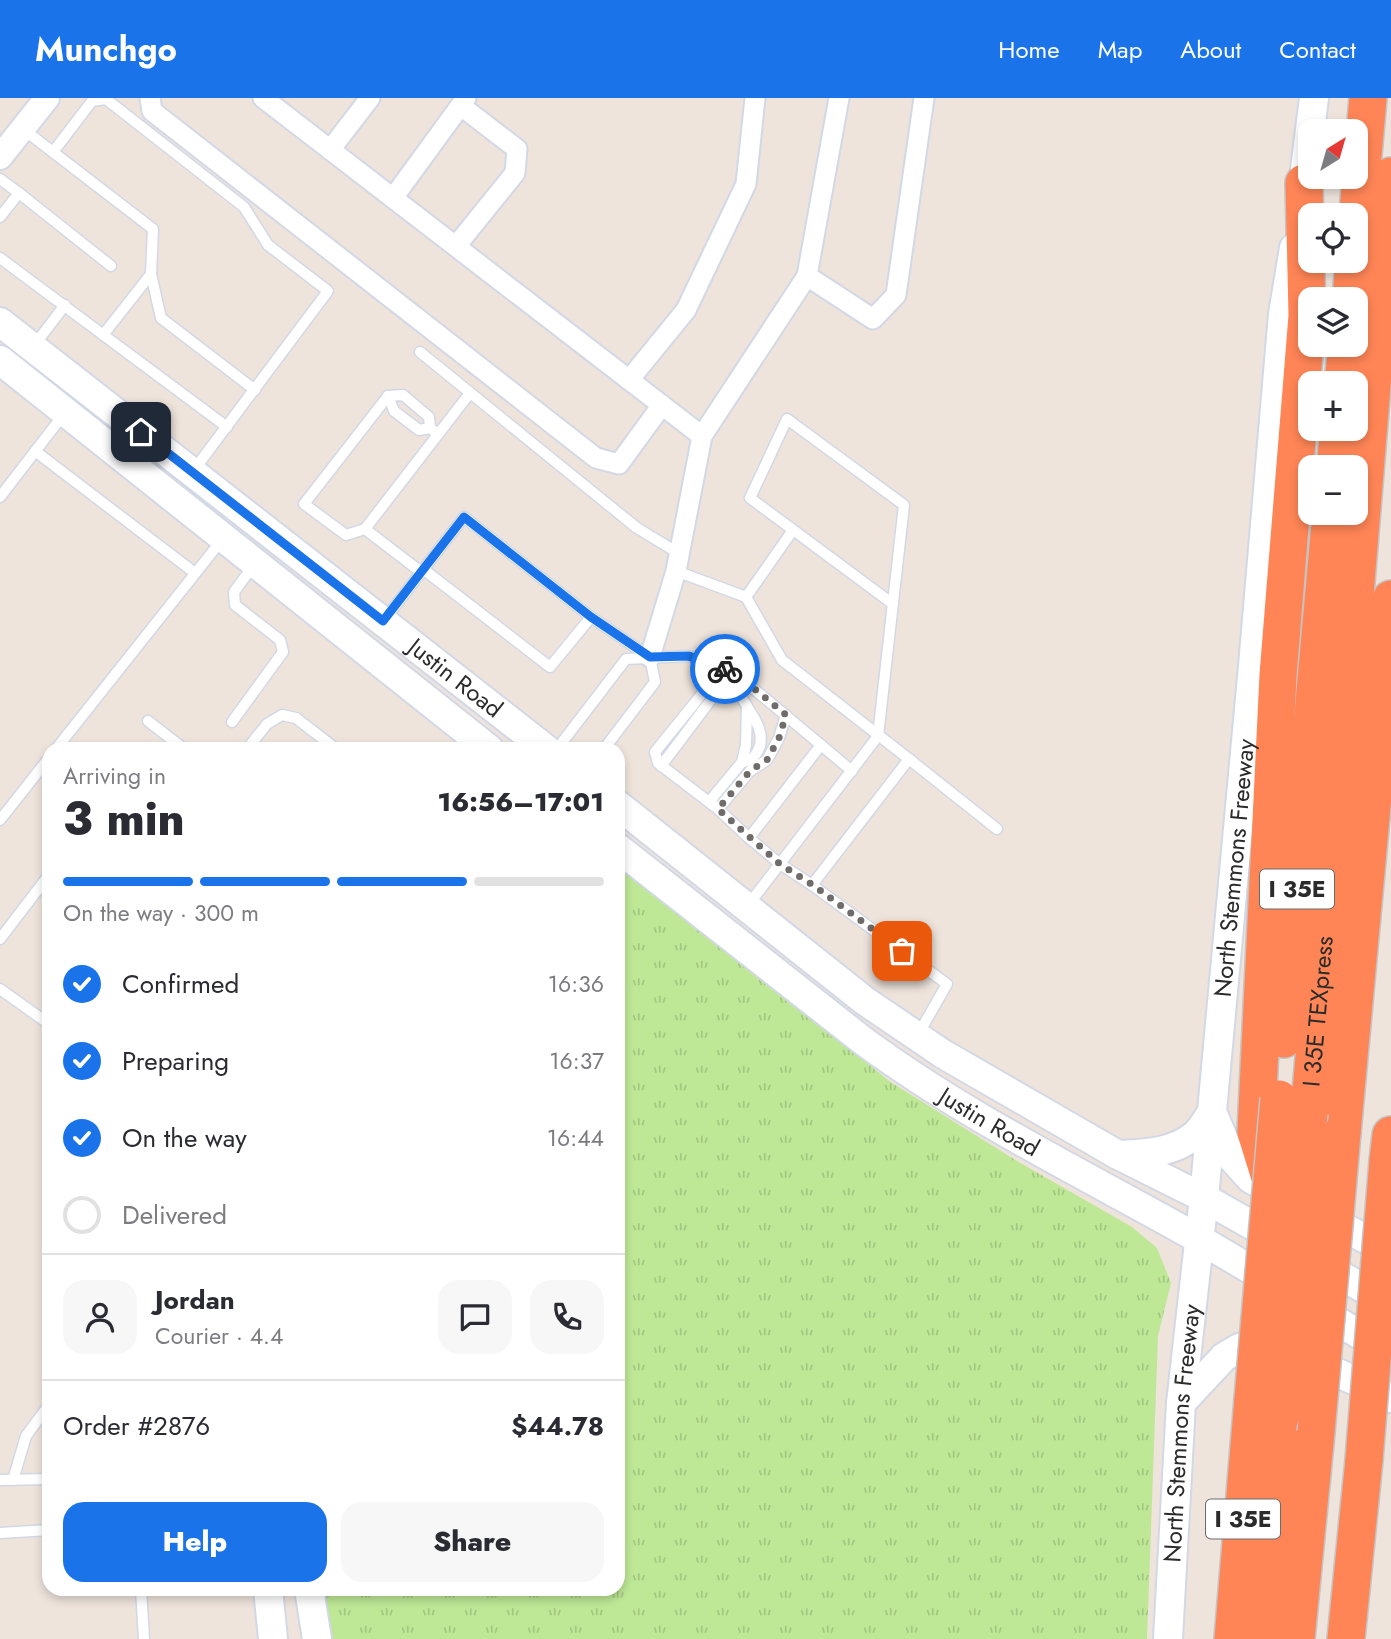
<!DOCTYPE html>
<meta charset="utf-8">
<style>
:root{--surface:#fff;--page:#f7f7f7;--text:#2b2b33;--muted:#7c7c81;--line:#e1e1e2;--accent:#1a73e8}
body{margin:0;font-family:Jost,sans-serif;background:var(--page);color:var(--text);height:100vh;display:flex;flex-direction:column;font-size:26px;white-space:nowrap}
*{box-sizing:border-box;margin:0}
p{font-size:23px;color:var(--muted)}
.icon{flex:none;width:38px;height:38px;fill:none;stroke:currentColor;stroke-width:2;stroke-linecap:round;stroke-linejoin:round}
.map{position:relative;flex:1;overflow:hidden}
.side{position:absolute;left:42px;top:644px;width:583px;height:854px;display:flex;flex-direction:column;background:var(--surface);border-radius:21px;box-shadow:0 4px 10px #0003}
.side>*{flex:none}
.needle{width:46px;rotate:37deg}
.tools{position:absolute;left:1298px;top:21px;display:grid;gap:14px}
.tools a{display:grid;place-items:center;width:70px;height:70px;border-radius:14px;background:var(--surface);box-shadow:0 4px 10px #0003;font-size:35px}
.pin{position:absolute;display:grid;place-items:center;width:60px;height:60px;color:#fff;margin:-30px;border-radius:14px;box-shadow:0 4px 10px #0006}
.courier{position:absolute;display:grid;place-items:center;width:70px;height:70px;margin:-35px;border:5px solid #1a73e8;border-radius:50%;background:#fff;color:#222;box-shadow:0 2px 9px #0007}
.head em{font-style:normal;font-weight:800}
.head div{display:flex;flex-direction:column-reverse}
.head{display:flex;align-items:center;justify-content:space-between;height:119px;padding:0 21px}
h1{font-size:46px;font-weight:800;line-height:52px}
.bar{display:grid;grid-template-columns:repeat(4,1fr);gap:10px 7px;align-content:center;height:84px;padding:0 21px}
.bar i{height:9px;border-radius:5px;background:var(--line)}
.bar .current{background:var(--accent)}
.bar p{grid-column:span 4}
.line{display:flex;align-items:center;gap:18px;padding:0 21px;border-top:2px solid var(--line)}
.line div{flex:1}
.round{display:grid;place-items:center;flex:none;width:74px;height:74px;border-radius:21px;background:var(--page)}
ol{padding:0 21px;list-style:none}
li{display:flex;align-items:center;gap:21px;height:77px}
li p{margin-inline-start:auto}
li .icon{padding:7px;border-radius:50%;background:var(--accent);color:#fff;stroke-width:4}
li:last-child{color:var(--muted)}
li i{width:38px;height:38px;border:4px solid var(--line);border-radius:50%}
.action{display:flex;gap:14px;margin-top:auto;padding:14px 21px}
.action a{flex:1;height:80px;border-radius:21px;background:var(--accent);color:#fff;font-size:28px;font-weight:800;line-height:80px;text-align:center}
.action a+a{background:var(--page);color:var(--text)}
header{display:flex;align-items:center;gap:42px;box-sizing:border-box;height:98px;padding:0 35px;background:var(--accent);color:#fff}
header strong{font-size:33px}
nav{display:flex;gap:38px;margin-inline-start:auto;font-size:24px}
.map>svg:first-child{display:block}
</style>
<header>
<strong>Munchgo</strong>
<nav><a>Home</a><a>Map</a><a>About</a><a>Contact</a></nav>
</header>
<div class="map">
<svg width="1391" height="1541" viewBox="0 0 1391 1541">
<defs>
<pattern id="grass-tufts" width="24" height="20" patternUnits="userSpaceOnUse" patternTransform="scale(1.75)"><rect width="24" height="20" fill="#bee896"/><path d="M3 7l-1-3M5 7V3M7 7l1-3M15 17l-1-3M17 17v-4M19 17l1-3" fill="none" stroke="#a3c781"/></pattern>
</defs>
<rect width="100%" height="100%" fill="#eee4dc"/>
<path fill="url(#grass-tufts)" d="M618 762 667 800 889 983 1017 1063 1132 1129 1157 1150 1171 1185 1158 1238 1147 1541H323V1491H618Z"/>
<g fill="none" stroke-linecap="round" stroke-linejoin="round">
<defs>
<g id="service">
<path d="M23 31 153 131 151 176 103 237"/>
<path d="M53 54 92 3 106 1 244 109 268 147 328 193 194 372"/>
<path d="M0 81 19 95 0 119"/>
<path d="M19 95 111 168"/>
<path d="M0 160 227 329"/>
<path d="M151 176 161 220 255 292"/>
<path d="M33 249 65 207"/>
<path d="M420 254 637 430 680 456"/>
<path d="M388 298 394 313 419 332 430 330"/>
<path d="M35 353 195 475"/>
<path d="M0 399 64 316"/>
<path d="M365 431 346 437 304 406 388 298 403 297 429 319 430 330 438 336"/>
<path d="M793 432 746 499 782 562 909 661"/>
<path d="M423 471 550 569 591 519"/>
<path d="M676 473 746 499"/>
<path d="M421 474 365 431 470 295"/>
<path d="M385 521 464 419 591 519 650 559 655 584 604 651"/>
<path d="M717 570 710 586 655 654 658 665 718 711 749 740"/>
<path d="M148 623 184 651"/>
<path d="M232 624 283 554 280 542 235 507 234 494 253 468"/>
<path d="M821 647 852 673"/>
<path d="M56 651 221 443"/>
<path d="M247 651 267 626 282 617 296 620 336 651"/>
<path d="M557 651 626 561 689 558 717 570 731 572 821 647 749 740 780 766 812 787 947 886 919 935"/>
<path d="M742 664C749 663 752 662 756 656 767 640 757 623 747 609"/>
<path d="M661 668 716 595 727 589 737 593 747 608 746 647 742 664 709 704"/>
<path d="M718 711 750 673 767 662 779 640 786 617"/>
<path d="M0 722 49 660"/>
<path d="M812 787 909 661 997 731"/>
<path d="M749 806 878 638 904 407 787 321 750 400 893 506"/>
<path d="M0 841 49 777"/>
<path d="M0 891 49 926"/>
<path d="M0 1382 49 1381"/>
<path d="M13 1382 26 1338 49 1307"/>
<path d="M0 1435 49 1432"/>
<path d="M141 1491 144 1541"/>
</g>
<g id="minor">
<path d="M150 0 152 13 596 360 619 366 662 307"/>
<path d="M263 0 702 338"/>
<path d="M330 52 370 0"/>
<path d="M393 100 466 0"/>
<path d="M456 148 515 75 517 51 461 8"/>
<path d="M807 178 873 221 896 197 924 0"/>
<path d="M629 282 686 212 746 86 755 0"/>
<path d="M650 559 676 473 702 338 807 178 839 0"/>
</g>
<path id="tertiary" d="M0 59 47 0"/>
<g id="secondary">
<path d="M1301 103 1314 0"/>
<path id="s1" d="M0 224 546 651"/>
<path d="M0 262 489 651"/>
<path d="M618 707 865 903 943 956 1118 1057 1204 1100 1391 1206"/>
<path id="s2" d="M618 750 862 942C969 1021 1084 1076 1199 1141 1225 1156 1251 1172 1277 1187"/>
<path d="M1213 1016 1231 1059 1251 1081 1284 1099"/>
<path d="M1119 1057C1145 1056 1173 1055 1195 1037 1202 1031 1207 1021 1212 1014"/>
<path d="M1320 1117 1391 1154"/>
<path d="M1312 1208 1389 1254"/>
<path d="M1181 1305 1224 1259 1239 1250 1263 1244 1280 1249 1378 1293 1391 1300"/>
<path d="M268 1491 273 1541"/>
<path d="M309 1491 317 1541"/>
<path id="s3" d="M1168 1541 1181 1305 1204 1100 1253 568 1283 216 1294 150"/>
</g>
<g id="motorway">
<path d="M1356 137 1368 0"/>
<path d="M1351 201 1354 163"/>
<path d="M1343 285 1347 247"/>
<path d="M1335 369 1339 331"/>
<path d="M1284 941 1331 415"/>
<path id="s4" d="M1309 1015 1348 582 1373 276 1391 78"/>
<path d="M1342 1035 1391 501"/>
<path d="M1388 1063 1391 1037"/>
<path d="M1272 1086 1256 1034 1278 577 1307 218 1304 85"/>
<path d="M1233 1541 1253 1301"/>
<path d="M1262 1541 1281 1317"/>
<path d="M1296 1541 1316 1334"/>
<path d="M1346 1541 1364 1362"/>
</g>
</defs>
<use href="#service" stroke="#d2d8e5" stroke-width="13"/>
<use href="#minor" stroke="#d2d8e5" stroke-width="23"/>
<use href="#tertiary" stroke="#d2d8e5" stroke-width="28"/>
<use href="#secondary" stroke="#d2d8e5" stroke-width="32"/>
<use href="#motorway" stroke="#c4c4c4" stroke-width="40"/>
<use href="#service" stroke="#fff" stroke-width="10"/>
<use href="#minor" stroke="#fff" stroke-width="19"/>
<use href="#tertiary" stroke="#fff" stroke-width="24"/>
<use href="#secondary" stroke="#fff" stroke-width="28"/>
<use href="#motorway" stroke="#ff8556" stroke-width="37"/>
<defs>
<g id="motorway-bridge">
<path d="M1253 1301 1279 1001"/>
<path d="M1281 1317 1309 1015"/>
<path d="M1316 1334 1342 1035"/>
<path d="M1364 1362 1388 1063"/>
</g>
</defs>
<use href="#motorway-bridge" stroke="#c4c4c4" stroke-width="40" stroke-linecap="butt"/>
<use href="#motorway-bridge" stroke="#ff8556" stroke-width="37"/>
</g>
<g fill="none" stroke-linecap="round" stroke-linejoin="round">
<path stroke="#6f6c69" stroke-width="7" stroke-dasharray="0 12.6" d="M725 571 732 572 786 617 779 640 767 662 750 673 718 711 780 766 813 787 902 853"/>
<path stroke="#1a73e8" stroke-width="9" d="M141 334 383 523 464 419 591 519 650 559 689 558 717 570 725 571"/>
</g>
<g text-anchor="middle" stroke-width="5" stroke-linejoin="round" paint-order="stroke">
<g fill="#fff" stroke="#6b6b6b" stroke-width="2">
<rect x="1260" y="771.5" width="74" height="39" rx="5"/>
<rect x="1206" y="1401.5" width="74" height="39" rx="5"/>
</g>
<g font-size="23" font-weight="bold" fill="#2b2b2b">
<text x="1297" y="799">I 35E</text>
<text x="1243" y="1429">I 35E</text>
</g>
<g font-size="24" fill="#2b2b2b" stroke="#fff">
<text dy="8" stroke="none"><textPath href="#s1" startOffset="578">Justin Road</textPath></text>
<text dy="8" stroke="none"><textPath href="#s3" startOffset="774">North Stemmons Freeway</textPath></text>
<text dy="8" stroke="none"><textPath href="#s4" startOffset="102">I 35E TEXpress</textPath></text>
<text dy="8" stroke="none"><textPath href="#s2" startOffset="462">Justin Road</textPath></text>
<text dy="8" stroke="none"><textPath href="#s3" startOffset="206">North Stemmons Freeway</textPath></text>
</g>
</g>
</svg>
<div class="tools">
<a><svg class="needle" viewBox="-14 -14 28 28"><path d="M0-13l5 13h-10z" fill="#e53935"/><path d="M0 13l5-13h-10z" fill="#7c7c81"/></svg></a>
<a><svg class="icon" aria-label="locate" viewBox="0 0 24 24"><circle cx="12" cy="12" r="6"/><path d="M12 2v4M12 18v4M2 12h4M18 12h4"/></svg></a>
<a><svg class="icon" aria-label="layers" viewBox="0 0 24 24"><path d="M12 4l9 5-9 5-9-5zM3 14l9 5 9-5"/></svg></a>
<a>+</a>
<a>−</a>
</div>
<div class="pin" style="left:902px;top:853px;background:#ea580c"><svg class="icon" aria-label="bag" viewBox="0 0 24 24"><path d="M5 8h14l-1 12H6zM9 8a3 3 0 0 1 6 0"/></svg></div>
<div class="pin" style="left:141px;top:334px;background:#1f2937"><svg class="icon" aria-label="home" viewBox="0 0 24 24"><path d="M3 11l9-7 9 7M6 9v11h12V9"/></svg></div>
<div class="courier" style="left:725px;top:571px"><svg class="icon" aria-label="bike" viewBox="0 0 24 24"><circle cx="6" cy="16" r="4"/><circle cx="18" cy="16" r="4"/><path d="M6 16l4-8h5l3 8M10 8l3 8H6M13 5h3"/></svg></div>
<section class="side">
<div class="head"><div><h1>3 min</h1><p>Arriving in</p></div><em>16:56–17:01</em></div>
<div class="bar"><i class="current"></i><i class="current"></i><i class="current"></i><i></i><p>On the way · 300 m</p></div>
<ol>
<li><svg class="icon" aria-label="check" viewBox="0 0 24 24"><path d="M5 12l5 5 9-10"/></svg>Confirmed<p>16:36</p></li>
<li><svg class="icon" aria-label="check" viewBox="0 0 24 24"><path d="M5 12l5 5 9-10"/></svg>Preparing<p>16:37</p></li>
<li><svg class="icon" aria-label="check" viewBox="0 0 24 24"><path d="M5 12l5 5 9-10"/></svg>On the way<p>16:44</p></li>
<li><i></i>Delivered</li>
</ol>
<div class="line" style="height:126px"><a class="round"><svg class="icon" aria-label="person" viewBox="0 0 24 24"><circle cx="12" cy="8" r="4"/><path d="M4 21q1-7 8-7t8 7"/></svg></a><div><b>Jordan</b><p>Courier · 4.4</p></div><a class="round"><svg class="icon" aria-label="chat" viewBox="0 0 24 24"><path d="M4 5h16v11H9l-5 4z"/></svg></a><a class="round"><svg class="icon" aria-label="phone" viewBox="0 0 24 24"><path d="M5 4h4l2 5-3 2q2 4 5 5l2-3 5 2v4C11 20 4 13 5 4z"/></svg></a></div>
<div class="line" style="height:91px"><div>Order #2876</div><b>$44.78</b></div>
<div class="action"><a>Help</a><a>Share</a></div>
</section>
</div>
